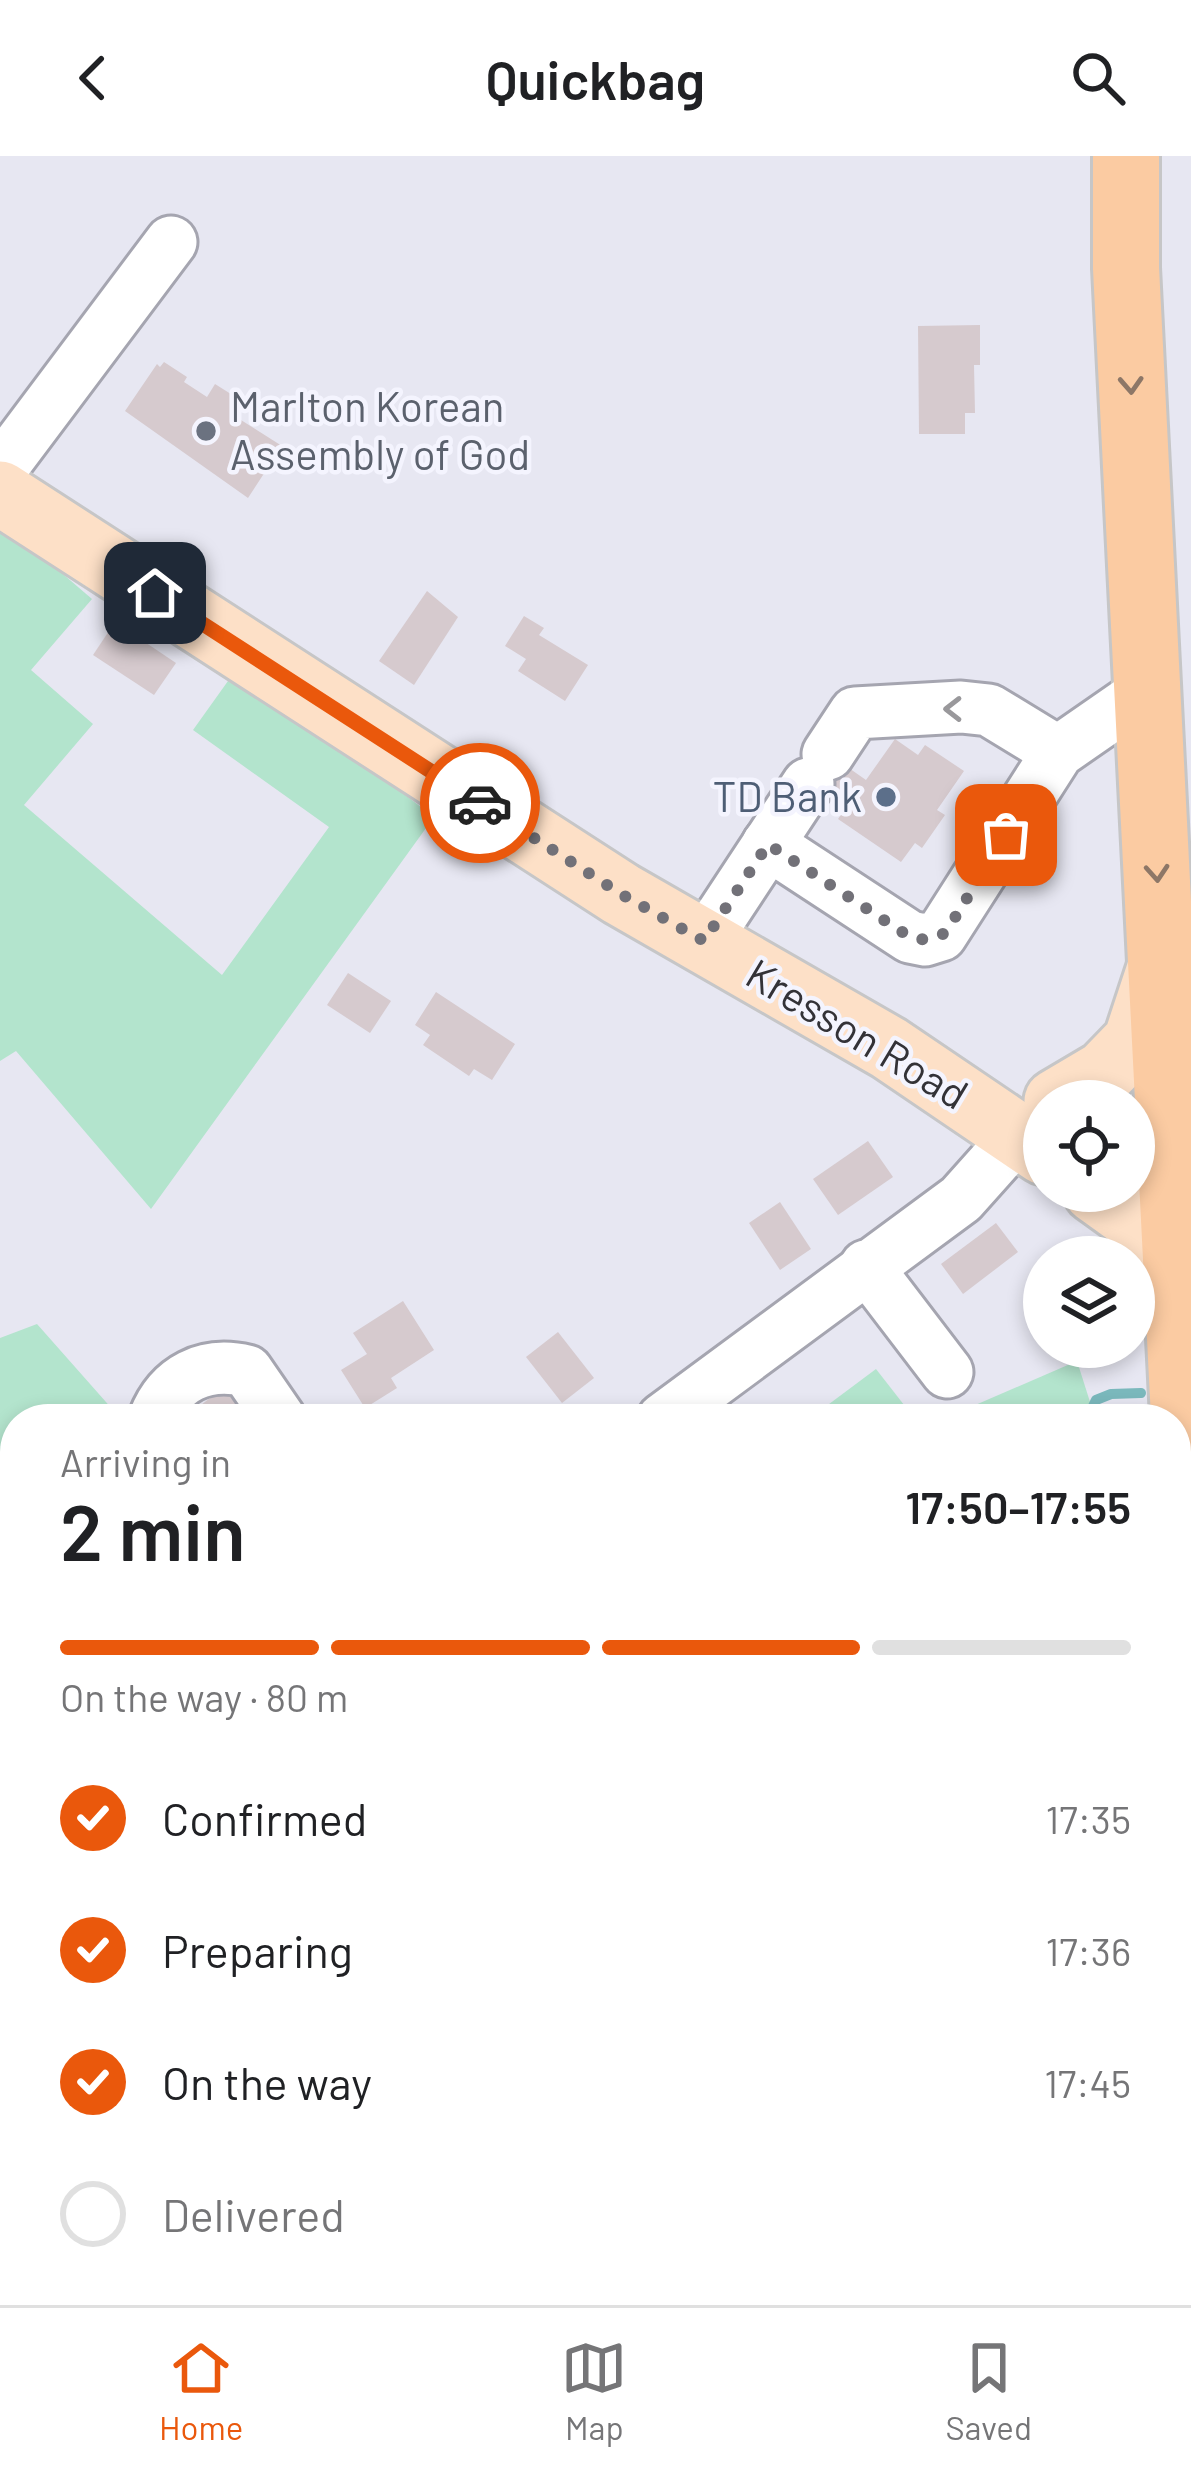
<!DOCTYPE html>
<meta charset="utf-8">
<style>
:root{--surface:#fff;--page:#f2f2f2;--text:#202124;--muted:#757577;--line:#e0e0e0;--accent:#ea580c}
body{margin:0;font-family:Barlow,sans-serif;background:var(--page);color:var(--text);height:100vh;display:flex;flex-direction:column;font-size:45px;white-space:nowrap}
*{box-sizing:border-box;margin:0}
p{font-size:39px;color:var(--muted)}
.icon{flex:none;width:66px;height:66px;fill:none;stroke:currentColor;stroke-width:2;stroke-linecap:round;stroke-linejoin:round}
.map{position:relative;flex:1;overflow:hidden}
.side{position:absolute;left:0px;top:1248px;width:1191px;height:903px;display:flex;flex-direction:column;background:var(--surface);border-radius:48px 48px 0 0;box-shadow:0 6px 18px #0003}
.side>*{flex:none}
.buttons{position:absolute;left:1023px;top:924px;display:grid;gap:24px}
.buttons a{display:grid;place-items:center;width:132px;height:132px;border-radius:50%;background:var(--surface);box-shadow:0 6px 18px #0003;font-size:60px}
.pin{position:absolute;display:grid;place-items:center;width:102px;height:102px;color:#fff;margin:-51px;border-radius:24px;box-shadow:0 6px 18px #0006}
.courier{position:absolute;display:grid;place-items:center;width:120px;height:120px;margin:-60px;border:9px solid #ea580c;border-radius:50%;background:#fff;color:#222;box-shadow:0 3px 15px #0007}
.summary em{font-style:normal;font-weight:600}
.summary div{display:flex;flex-direction:column-reverse}
.summary{display:flex;align-items:center;justify-content:space-between;height:204px;padding:0 60px}
h1{font-size:78px;font-weight:600;line-height:90px}
.bar{display:grid;grid-template-columns:repeat(4,1fr);gap:18px 12px;align-content:center;height:144px;padding:0 60px}
.bar i{height:15px;border-radius:9px;background:var(--line)}
.bar .current{background:var(--accent)}
.bar p{grid-column:span 4}
ol{padding:0 60px;list-style:none}
li{display:flex;align-items:center;gap:36px;height:132px}
li p{margin-inline-start:auto}
li .icon{padding:12px;border-radius:50%;background:var(--accent);color:#fff;stroke-width:4}
li:last-child{color:var(--muted)}
li i{width:66px;height:66px;border:6px solid var(--line);border-radius:50%}
header{display:flex;justify-content:space-between;align-items:center;height:156px;padding:0 60px;background:var(--surface);font-size:54px;font-weight:600}
.dock{display:flex;justify-content:space-around;align-items:center;height:168px;border-top:3px solid var(--line);background:var(--surface);font-size:33px;color:var(--muted)}
.dock a{display:grid;justify-items:center;gap:6px}
.dock .current{color:var(--accent)}
.map>svg:first-child{display:block}
</style>
<header><svg class="icon" aria-label="back" viewBox="0 0 24 24"><path d="M15 5l-7 7 7 7"/></svg>Quickbag<svg class="icon" aria-label="search" viewBox="0 0 24 24"><circle cx="10" cy="10" r="6"/><path d="M15 15l6 6"/></svg></header>
<div class="map">
<svg width="1191" height="2149" viewBox="0 0 1191 2149">
<rect width="100%" height="100%" fill="#e7e7f2"/>
<g fill="#b3e4cd">
<path d="M0 364 92 443 31 514 93 568 24 649 222 819 329 671 193 574 238 511 434 661 151 1053 16 895 0 905Z"/>
<path d="M37 1168 121 1263H15V1672L0 1684V1182Z"/>
<path d="M1077 1205 1091 1249 1071 1263H943Z"/>
<path d="M876 1213 915 1263H809Z"/>
<path d="M15 1859V2136H194L172 2149H0V1870Z"/>
<path d="M470 2136H627L625 2149H462Z"/>
</g>
<path fill="#7ab8bc" d="M186 2136H471L464 2149H168Z"/>
<g fill="none" stroke-linecap="round" stroke-linejoin="round">
<path stroke="#7ab8bc" stroke-width="10" d="M1087 1263 1096 1244 1111 1238 1141 1237"/>
</g>
<g fill="#d6cace">
<path d="M980 169V209H974L975 257H965V278H919L918 170Z"/>
<path d="M164 206 187 221 184 226 207 241 215 228 242 245 233 259 282 290 248 342 125 255 157 208 160 211Z"/>
<path d="M427 435 458 461 414 529 379 505Z"/>
<path d="M524 460 544 472 539 479 588 509 565 545 518 515 526 503 505 490Z"/>
<path d="M115 466 176 507 154 539 93 499Z"/>
<path d="M895 583 918 599 925 589 964 615 937 654 945 659 922 692 915 687 901 706 838 663 845 653 792 618 813 587 866 624Z"/>
<path d="M348 817 391 845 370 877 327 849Z"/>
<path d="M436 836 515 888 492 924 474 913 469 920 423 889 430 879 415 869Z"/>
<path d="M868 985 893 1021 838 1059 813 1023Z"/>
<path d="M780 1046 811 1093 780 1114 749 1067Z"/>
<path d="M996 1067 1018 1096 963 1138 941 1108Z"/>
<path d="M403 1145 434 1194 391 1222 397 1232 365 1252 341 1214 367 1198 353 1177Z"/>
<path d="M558 1176 594 1222 562 1247 526 1201Z"/>
<path d="M228 1228 255 1263H183Z"/>
</g>
<g fill="none" stroke-linecap="round" stroke-linejoin="round">
<defs>
<g id="minor">
<path d="M0 314 171 86"/>
<path d="M828 598 855 557 961 551 989 554 1058 596"/>
<path d="M768 688 910 781 925 784 941 779 1058 596 1146 535"/>
<path d="M704 786 808 628"/>
<path d="M866 1110 947 1216"/>
<path d="M154 1263C170 1222 205 1205 247 1215L280 1263"/>
<path d="M663 1263 961 1043 1019 978"/>
<path d="M0 1743 15 1731"/>
<path d="M1000 2136 1082 2149"/>
</g>
<g id="major">
<path d="M0 337 621 738 889 892 1044 997"/>
<path d="M1056 945 1105 916 1135 885 1161 806"/>
<path d="M1095 1035 1191 1104"/>
</g>
<g id="highway">
<path d="M1126 0V112L1191 1400"/>
<path d="M1176 1984 1191 1818"/>
<path d="M1154 2149 1156 2136"/>
</g>
</defs>
<use href="#minor" stroke="#a5a5b0" stroke-width="57"/>
<use href="#major" stroke="#c6c6c7" stroke-width="69"/>
<use href="#highway" stroke="#c6c6c7" stroke-width="72"/>
<use href="#minor" stroke="#fff" stroke-width="51"/>
<use href="#major" stroke="#fde0c7" stroke-width="63"/>
<use href="#highway" stroke="#fbcba2" stroke-width="66"/>
</g>
<defs><path id="oneway-chevron" d="M-2-3.5L2.5 0L-2 3.5" fill="none" stroke-width="1.6" stroke-linecap="round" stroke-linejoin="round" transform="scale(3)"/></defs>
<g stroke="#8d7767">
<use href="#oneway-chevron" transform="translate(1131 229) rotate(87)"/>
<use href="#oneway-chevron" transform="translate(1157 717) rotate(86)"/>
</g>
<use stroke="#99989b" href="#oneway-chevron" transform="translate(953 553) rotate(180)"/>
<g fill="none" stroke-linecap="round" stroke-linejoin="round">
<path stroke="#727178" stroke-width="12" stroke-dasharray="0 21.6" d="M480 647 621 738 704 785 768 688 910 781C923 785 935 784 946 776L1006 679"/>
<path stroke="#ea580c" stroke-width="15" d="M155 437 480 647"/>
</g>
<circle fill="#6b7280" stroke="#f4f4fe" stroke-width="4.5" cx="206" cy="275" r="12"/>
<circle fill="#5c6f8a" stroke="#f4f4fe" stroke-width="4.5" cx="886" cy="641" r="12"/>
<g text-anchor="middle" stroke-width="9" stroke-linejoin="round" paint-order="stroke">
<g font-size="42" fill="#5b616d" stroke="#f4f4fe" text-anchor="start">
<text x="230" y="266">Marlton Korean<tspan x="230" dy="48">Assembly of God</tspan></text>
</g>
<g font-size="42" fill="#4e5e75" stroke="#f4f4fe" text-anchor="end">
<text x="862" y="656">TD Bank</text>
</g>
<g font-size="42" fill="#333237" stroke="#f4f4fe">
<text transform="translate(857 878) rotate(31)" y="15">Kresson Road</text>
</g>
</g>
</svg>
<div class="buttons">
<a><svg class="icon" aria-label="locate" viewBox="0 0 24 24"><circle cx="12" cy="12" r="6"/><path d="M12 2v4M12 18v4M2 12h4M18 12h4"/></svg></a>
<a><svg class="icon" aria-label="layers" viewBox="0 0 24 24"><path d="M12 4l9 5-9 5-9-5zM3 14l9 5 9-5"/></svg></a>
</div>
<div class="pin" style="left:1006px;top:679px;background:#ea580c"><svg class="icon" aria-label="bag" viewBox="0 0 24 24"><path d="M5 8h14l-1 12H6zM9 8a3 3 0 0 1 6 0"/></svg></div>
<div class="pin" style="left:155px;top:437px;background:#1f2937"><svg class="icon" aria-label="home" viewBox="0 0 24 24"><path d="M3 11l9-7 9 7M6 9v11h12V9"/></svg></div>
<div class="courier" style="left:480px;top:647px"><svg class="icon" aria-label="car" viewBox="0 0 24 24"><path d="M5 17H2v-5l4-1 3-4h7l3 4 3 1v5h-3M9 17h6M6 11h13"/><circle cx="7" cy="17" r="2"/><circle cx="17" cy="17" r="2"/></svg></div>
<section class="side">
<div class="summary"><div><h1>2 min</h1><p>Arriving in</p></div><em>17:50–17:55</em></div>
<div class="bar"><i class="current"></i><i class="current"></i><i class="current"></i><i></i><p>On the way · 80 m</p></div>
<ol>
<li><svg class="icon" aria-label="check" viewBox="0 0 24 24"><path d="M5 12l5 5 9-10"/></svg>Confirmed<p>17:35</p></li>
<li><svg class="icon" aria-label="check" viewBox="0 0 24 24"><path d="M5 12l5 5 9-10"/></svg>Preparing<p>17:36</p></li>
<li><svg class="icon" aria-label="check" viewBox="0 0 24 24"><path d="M5 12l5 5 9-10"/></svg>On the way<p>17:45</p></li>
<li><i></i>Delivered</li>
</ol>
</section>
</div>
<nav class="dock">
<a class="current"><svg class="icon" aria-label="home" viewBox="0 0 24 24"><path d="M3 11l9-7 9 7M6 9v11h12V9"/></svg>Home</a>
<a><svg class="icon" aria-label="map" viewBox="0 0 24 24"><path d="M3 6l6-2 6 2 6-2v14l-6 2-6-2-6 2zM9 4v14M15 6v14"/></svg>Map</a>
<a><svg class="icon" aria-label="saved" viewBox="0 0 24 24"><path d="M7 4h10v16l-5-4-5 4z"/></svg>Saved</a>
</nav>
